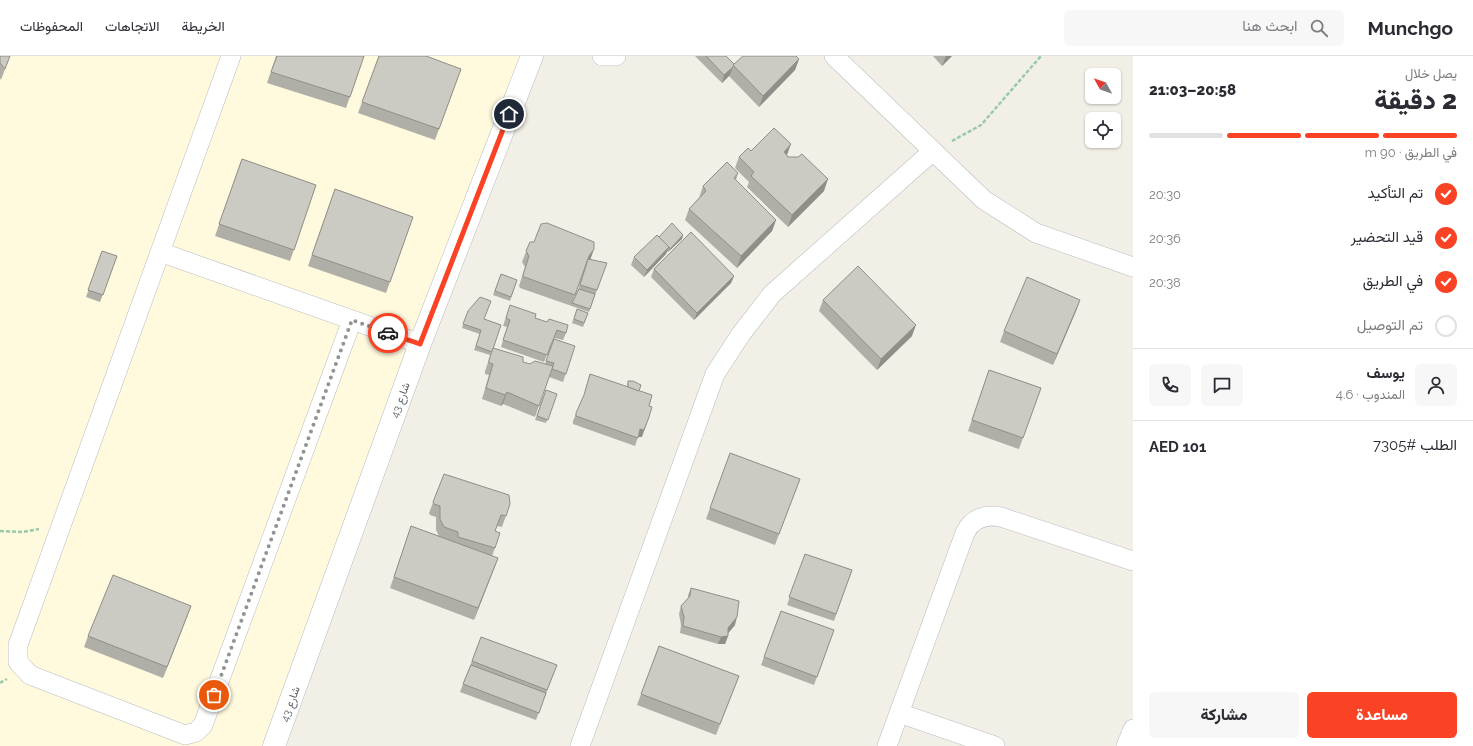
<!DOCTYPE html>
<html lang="ar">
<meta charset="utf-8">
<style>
:root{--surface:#fff;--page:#f7f7f7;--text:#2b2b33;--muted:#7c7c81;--line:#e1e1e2;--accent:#fa4224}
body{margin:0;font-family:Raleway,Vazirmatn,sans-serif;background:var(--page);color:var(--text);direction:rtl;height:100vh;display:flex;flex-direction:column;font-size:15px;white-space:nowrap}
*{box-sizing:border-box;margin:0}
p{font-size:13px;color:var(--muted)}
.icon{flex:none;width:22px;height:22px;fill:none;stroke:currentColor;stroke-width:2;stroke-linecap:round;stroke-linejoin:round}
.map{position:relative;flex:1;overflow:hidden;direction:ltr}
.details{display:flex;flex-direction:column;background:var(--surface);width:340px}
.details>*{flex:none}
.needle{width:26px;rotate:310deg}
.tools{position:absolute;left:1085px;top:12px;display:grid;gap:8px}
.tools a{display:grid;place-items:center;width:36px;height:36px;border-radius:6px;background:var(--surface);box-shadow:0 1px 3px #0004;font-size:20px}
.pin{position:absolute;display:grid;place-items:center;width:34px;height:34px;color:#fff;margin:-17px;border:2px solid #fff;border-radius:50%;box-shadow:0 1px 4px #0007}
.courier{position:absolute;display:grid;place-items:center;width:40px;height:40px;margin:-20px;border:3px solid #fa4224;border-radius:50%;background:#fff;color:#222;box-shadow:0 1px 5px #0007}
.overview em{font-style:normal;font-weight:800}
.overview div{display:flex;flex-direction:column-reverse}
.overview{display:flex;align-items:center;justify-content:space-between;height:68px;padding:0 16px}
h1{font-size:26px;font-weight:800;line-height:30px}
.bar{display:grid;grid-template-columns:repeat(4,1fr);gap:6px 4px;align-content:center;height:48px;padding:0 16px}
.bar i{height:5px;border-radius:3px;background:var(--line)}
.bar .current{background:var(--accent)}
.bar p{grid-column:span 4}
.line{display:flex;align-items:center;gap:10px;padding:0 16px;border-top:1px solid var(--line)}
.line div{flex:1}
.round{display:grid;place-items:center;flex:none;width:42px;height:42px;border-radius:6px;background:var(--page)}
ol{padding:0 16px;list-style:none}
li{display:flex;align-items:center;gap:12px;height:44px}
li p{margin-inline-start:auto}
li .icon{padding:4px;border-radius:50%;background:var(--accent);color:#fff;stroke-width:4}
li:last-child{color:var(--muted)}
li i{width:22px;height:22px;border:2px solid var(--line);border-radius:50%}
.cta{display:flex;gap:8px;margin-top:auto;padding:8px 16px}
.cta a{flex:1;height:46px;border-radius:6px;background:var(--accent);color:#fff;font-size:16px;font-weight:800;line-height:46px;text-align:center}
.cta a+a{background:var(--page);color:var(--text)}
header{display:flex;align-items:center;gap:24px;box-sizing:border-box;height:56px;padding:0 20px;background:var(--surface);border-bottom:1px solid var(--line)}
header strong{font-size:19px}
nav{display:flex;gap:22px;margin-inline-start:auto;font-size:14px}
.search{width:280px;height:36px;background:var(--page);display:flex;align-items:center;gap:10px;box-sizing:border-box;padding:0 14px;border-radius:6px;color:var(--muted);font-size:15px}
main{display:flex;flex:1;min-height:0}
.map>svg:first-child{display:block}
</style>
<header>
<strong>Munchgo</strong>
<div class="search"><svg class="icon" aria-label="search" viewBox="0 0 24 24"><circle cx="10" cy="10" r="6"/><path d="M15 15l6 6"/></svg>ابحث هنا</div>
<nav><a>الخريطة</a><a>الاتجاهات</a><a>المحفوظات</a></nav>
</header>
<main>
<section class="details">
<div class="overview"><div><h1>2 دقيقة</h1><p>يصل خلال</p></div><em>20:58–21:03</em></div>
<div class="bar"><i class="current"></i><i class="current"></i><i class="current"></i><i></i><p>في الطريق · 90 m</p></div>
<ol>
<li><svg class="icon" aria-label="check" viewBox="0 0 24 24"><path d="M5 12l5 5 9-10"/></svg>تم التأكيد<p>20:30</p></li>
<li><svg class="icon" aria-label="check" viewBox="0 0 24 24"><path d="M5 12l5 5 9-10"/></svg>قيد التحضير<p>20:36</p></li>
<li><svg class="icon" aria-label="check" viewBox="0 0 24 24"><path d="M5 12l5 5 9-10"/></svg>في الطريق<p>20:38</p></li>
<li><i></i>تم التوصيل</li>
</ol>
<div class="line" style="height:72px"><a class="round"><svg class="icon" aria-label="person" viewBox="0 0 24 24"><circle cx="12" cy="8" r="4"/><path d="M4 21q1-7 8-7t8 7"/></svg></a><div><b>يوسف</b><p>المندوب · 4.6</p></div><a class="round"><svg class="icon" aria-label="chat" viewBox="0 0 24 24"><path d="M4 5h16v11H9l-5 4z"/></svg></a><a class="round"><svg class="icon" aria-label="phone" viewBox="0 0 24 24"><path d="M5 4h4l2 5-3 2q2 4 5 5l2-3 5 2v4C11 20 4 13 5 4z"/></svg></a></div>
<div class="line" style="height:52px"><div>الطلب #7305</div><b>AED 101</b></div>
<div class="cta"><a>مساعدة</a><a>مشاركة</a></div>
</section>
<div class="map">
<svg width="1133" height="690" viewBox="0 0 1133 690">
<rect width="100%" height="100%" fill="#f1efe6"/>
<path fill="#fff9dd" d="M0 0H532L274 690H0Z"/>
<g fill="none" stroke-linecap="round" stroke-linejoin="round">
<defs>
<g id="street">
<path d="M231 0 18 589V606L30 619 185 679 196 676 203 669 352 264"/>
<path d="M602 0H616"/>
<path d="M834 0 984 144 1036 177 1133 211"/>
<path d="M160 196 420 288"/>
<path d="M899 657 995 690"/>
<path d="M580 690 715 318 741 278 772 238 933 95"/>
<path d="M887 690 965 477C972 462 985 458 1001 461L1133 505"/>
<path d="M1126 690 1133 673"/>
</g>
<path id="secondary" d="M274 690 420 288 532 0"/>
</defs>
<use href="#street" stroke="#b9bcc1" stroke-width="20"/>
<use href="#secondary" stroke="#b9bcc3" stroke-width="23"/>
<g stroke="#98caaa" stroke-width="2.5" stroke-dasharray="4 2" stroke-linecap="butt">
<path d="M952 85 981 69 1041 0"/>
<path d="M0 475 23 476 39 473"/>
<path d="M0 627 7 623"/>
</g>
<use href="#street" stroke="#fff" stroke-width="19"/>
<use href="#secondary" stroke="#fff" stroke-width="22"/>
</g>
<g fill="#afafa8" fill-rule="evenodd">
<path d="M0 0 5 13 1 24 0 22Z"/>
<path d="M276 0H364L346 52 267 27Z"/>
<path d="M379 0 461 13 435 84 358 57Z"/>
<path d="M695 0H726L734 8 799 3 795 14 759 51 729 20 730 19 722 27Z"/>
<path d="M933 0H952L942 10Z"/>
<path d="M751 95 787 99 824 135 788 171 747 131 749 126 735 112 739 101Z"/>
<path d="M242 103 316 129 290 205 215 180Z"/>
<path d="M738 117 736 124 776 164 772 175 737 212 685 164 689 153 699 142 703 130Z"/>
<path d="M335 133 413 161 386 237 308 210Z"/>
<path d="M683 179 682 183 668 196 667 195 666 198 644 221 631 209 634 201 659 181Z"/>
<path d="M530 186 594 193 590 204 607 207 589 256 520 232 519 230 525 211 522 206ZM585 211 578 234 572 247Z"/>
<path d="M102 195 117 200 100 246 86 241Z"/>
<path d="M654 213 734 220 731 227 694 264 651 221Z"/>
<path d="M501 218 517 224 510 245 493 239Z"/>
<path d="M823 244 912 280 877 314 819 255Z"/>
<path d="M1080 244 1076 255 1053 309 1000 286 1004 275Z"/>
<path d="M510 249 566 277 563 284 554 282 544 306 501 291 507 271 503 270Z"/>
<path d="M577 253 588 257 583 271 572 267Z"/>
<path d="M468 255 484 263 501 269 490 299 474 294 480 278 462 272Z"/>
<path d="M575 290 563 326 549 321 535 361 503 348 501 350 482 343 489 319 485 318V315L493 292 523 306 530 308H545L546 305Z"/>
<path d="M989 314 1041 332 1019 393 968 375Z"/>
<path d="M590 318 627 331 628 325 639 335 642 381H638L635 390 573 368V365L583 342Z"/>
<path d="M546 334 557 338 546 367 535 364Z"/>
<path d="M730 397 800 423 775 489 706 463Z"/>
<path d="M444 418 510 448 502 471 497 470 495 475V492L492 500 498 502 474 564 390 532 411 470 439 480 436 474V461L430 459 429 457Z"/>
<path d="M805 498 852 514 834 565 787 549Z"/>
<path d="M691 532 735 569 728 577V580L725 588H718L680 577 681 569 679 558 681 550 688 543V539Z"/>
<path d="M191 550 163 622 84 591 88 580Z"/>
<path d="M781 555 834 574 814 629 761 609Z"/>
<path d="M481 581 557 609 536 664 460 636Z"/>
<path d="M659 590 739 620 716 679 637 649Z"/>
</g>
<g fill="#8f8e88">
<path d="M946 0H952L942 10Z"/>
<path d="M799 3 795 14 759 51 763 40Z"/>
<path d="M733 11 730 19 722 27 724 19Z"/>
<path d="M791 88 787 99 784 96Z"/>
<path d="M828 123 824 135 788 171 792 159Z"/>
<path d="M776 164 772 175 737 212 741 200Z"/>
<path d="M683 179 682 183 668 196 670 193Z"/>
<path d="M669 191 666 198 644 221 647 214Z"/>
<path d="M594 193 590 204 588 203 571 251 589 200Z"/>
<path d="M734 220 731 227 694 264 697 257Z"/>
<path d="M1080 244 1076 255 1053 309 1057 298Z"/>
<path d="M916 269 912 280 877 314 881 303Z"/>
<path d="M507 336 503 348 501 350 505 339Z"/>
<path d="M649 361 642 381H638L640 373Z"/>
<path d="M498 502 494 513 474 564 478 552Z"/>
<path d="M191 550 187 561 163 622 167 611Z"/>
<path d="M737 561 735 569 726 580 728 572Z"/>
<path d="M728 580 725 588H718L721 581Z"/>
</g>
<g fill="#cccbc3" stroke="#8f8e88">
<path d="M0 0H10L5 13 0 7Z"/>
<path d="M277 0H364L350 41 271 16Z"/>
<path d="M379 0H426L461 13 439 73 362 46Z"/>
<path d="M706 0H726L734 8 733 11 724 19Z"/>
<path d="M743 0H796L799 3 763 40 733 9Z"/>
<path d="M774 72 791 88 784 96 788 101H798L802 98 828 123 792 159 751 120 754 116 739 101 748 92 751 95Z"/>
<path d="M242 103 316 129 294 194 219 168Z"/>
<path d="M727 106 738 117 734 122 776 164 741 200 689 153 706 135 703 130Z"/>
<path d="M335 133 413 161 390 226 312 199Z"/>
<path d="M547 167 594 186V193L589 200 575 239 524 221 523 219 529 200 526 195 530 186H534L541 168Z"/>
<path d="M672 167 683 179 670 193 669 191 659 181Z"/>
<path d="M691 176 734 220 697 257 654 213Z"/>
<path d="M657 179 669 191 647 214 634 201Z"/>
<path d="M102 195 117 200 103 239 88 234Z"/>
<path d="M588 203 607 207 597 234 580 229Z"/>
<path d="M858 210 916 269 881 303 823 244Z"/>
<path d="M501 218 517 224 511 241 495 235Z"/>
<path d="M1027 221 1080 244 1057 298 1004 275Z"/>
<path d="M579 233 595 238 590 253 572 247Z"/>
<path d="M480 241 491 245 484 263 501 269 492 296 476 290 481 274 463 268 468 255Z"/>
<path d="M510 249 536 258 535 262 547 266 549 263 568 269 566 277 557 274 547 299 503 284 510 264 506 262Z"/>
<path d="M577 253 588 257 584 267 574 263Z"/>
<path d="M554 283 575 290 566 318 552 313 554 307 546 305Z"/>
<path d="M493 292 523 301V306L530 308 535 305 553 310 539 350 507 336 505 339 486 332 493 308 489 307V304Z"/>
<path d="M989 314 1041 332 1023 382 972 364Z"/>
<path d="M590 318 652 339 649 350 652 351 649 361 644 374 640 373 638 382 576 360V357L584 339Z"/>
<path d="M628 325H633L641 329 639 335 628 331Z"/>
<path d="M546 334 557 338 548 364 537 360Z"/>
<path d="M730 397 800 423 779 478 710 452Z"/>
<path d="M444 418 509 439 510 448 506 460 501 459 495 475 500 477 495 492 458 481V476L444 471 440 463V450L434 448 433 446Z"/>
<path d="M411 470 498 502 478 552 394 521Z"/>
<path d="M805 498 852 514 836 558 789 541Z"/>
<path d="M113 519 191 550 167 611 88 580Z"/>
<path d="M691 532 739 545 737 561 728 572V580L721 581 683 570 684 561 681 550 690 540Z"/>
<path d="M781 555 834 574 817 621 764 601Z"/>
<path d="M481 581 557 609 547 634 472 605Z"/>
<path d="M659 590 739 620 720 668 641 638Z"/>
<path d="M471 609 546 637 539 657 463 628Z"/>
</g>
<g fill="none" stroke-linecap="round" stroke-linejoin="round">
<path stroke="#919394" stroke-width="4" stroke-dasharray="0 7.2" d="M214 639 352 264 388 277"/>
<path stroke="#fa4224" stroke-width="5" d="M388 277 420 288 509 58"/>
</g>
<g text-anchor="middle" stroke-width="3" stroke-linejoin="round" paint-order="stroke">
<g font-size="11" fill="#5d6268" stroke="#fff">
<text transform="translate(400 344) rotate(-70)" y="4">شارع 43</text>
<text transform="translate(290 648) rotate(-70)" y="4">شارع 43</text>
</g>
</g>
</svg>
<div class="tools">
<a><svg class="needle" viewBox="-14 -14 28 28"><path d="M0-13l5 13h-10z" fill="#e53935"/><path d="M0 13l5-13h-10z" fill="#7c7c81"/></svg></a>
<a><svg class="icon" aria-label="locate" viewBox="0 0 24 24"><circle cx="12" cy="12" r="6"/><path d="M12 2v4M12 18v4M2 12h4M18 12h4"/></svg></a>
</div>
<div class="pin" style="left:214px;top:639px;background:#ea580c"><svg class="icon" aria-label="bag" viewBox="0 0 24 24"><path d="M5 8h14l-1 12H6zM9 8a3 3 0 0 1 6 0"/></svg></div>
<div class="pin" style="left:509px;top:58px;background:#1f2937"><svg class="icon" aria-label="home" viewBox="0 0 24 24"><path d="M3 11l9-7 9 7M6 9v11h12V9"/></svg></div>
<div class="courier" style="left:388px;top:277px"><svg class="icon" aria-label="car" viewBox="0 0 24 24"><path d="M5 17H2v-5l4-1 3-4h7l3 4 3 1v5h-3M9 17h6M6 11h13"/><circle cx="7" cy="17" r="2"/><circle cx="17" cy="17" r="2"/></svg></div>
</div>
</main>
